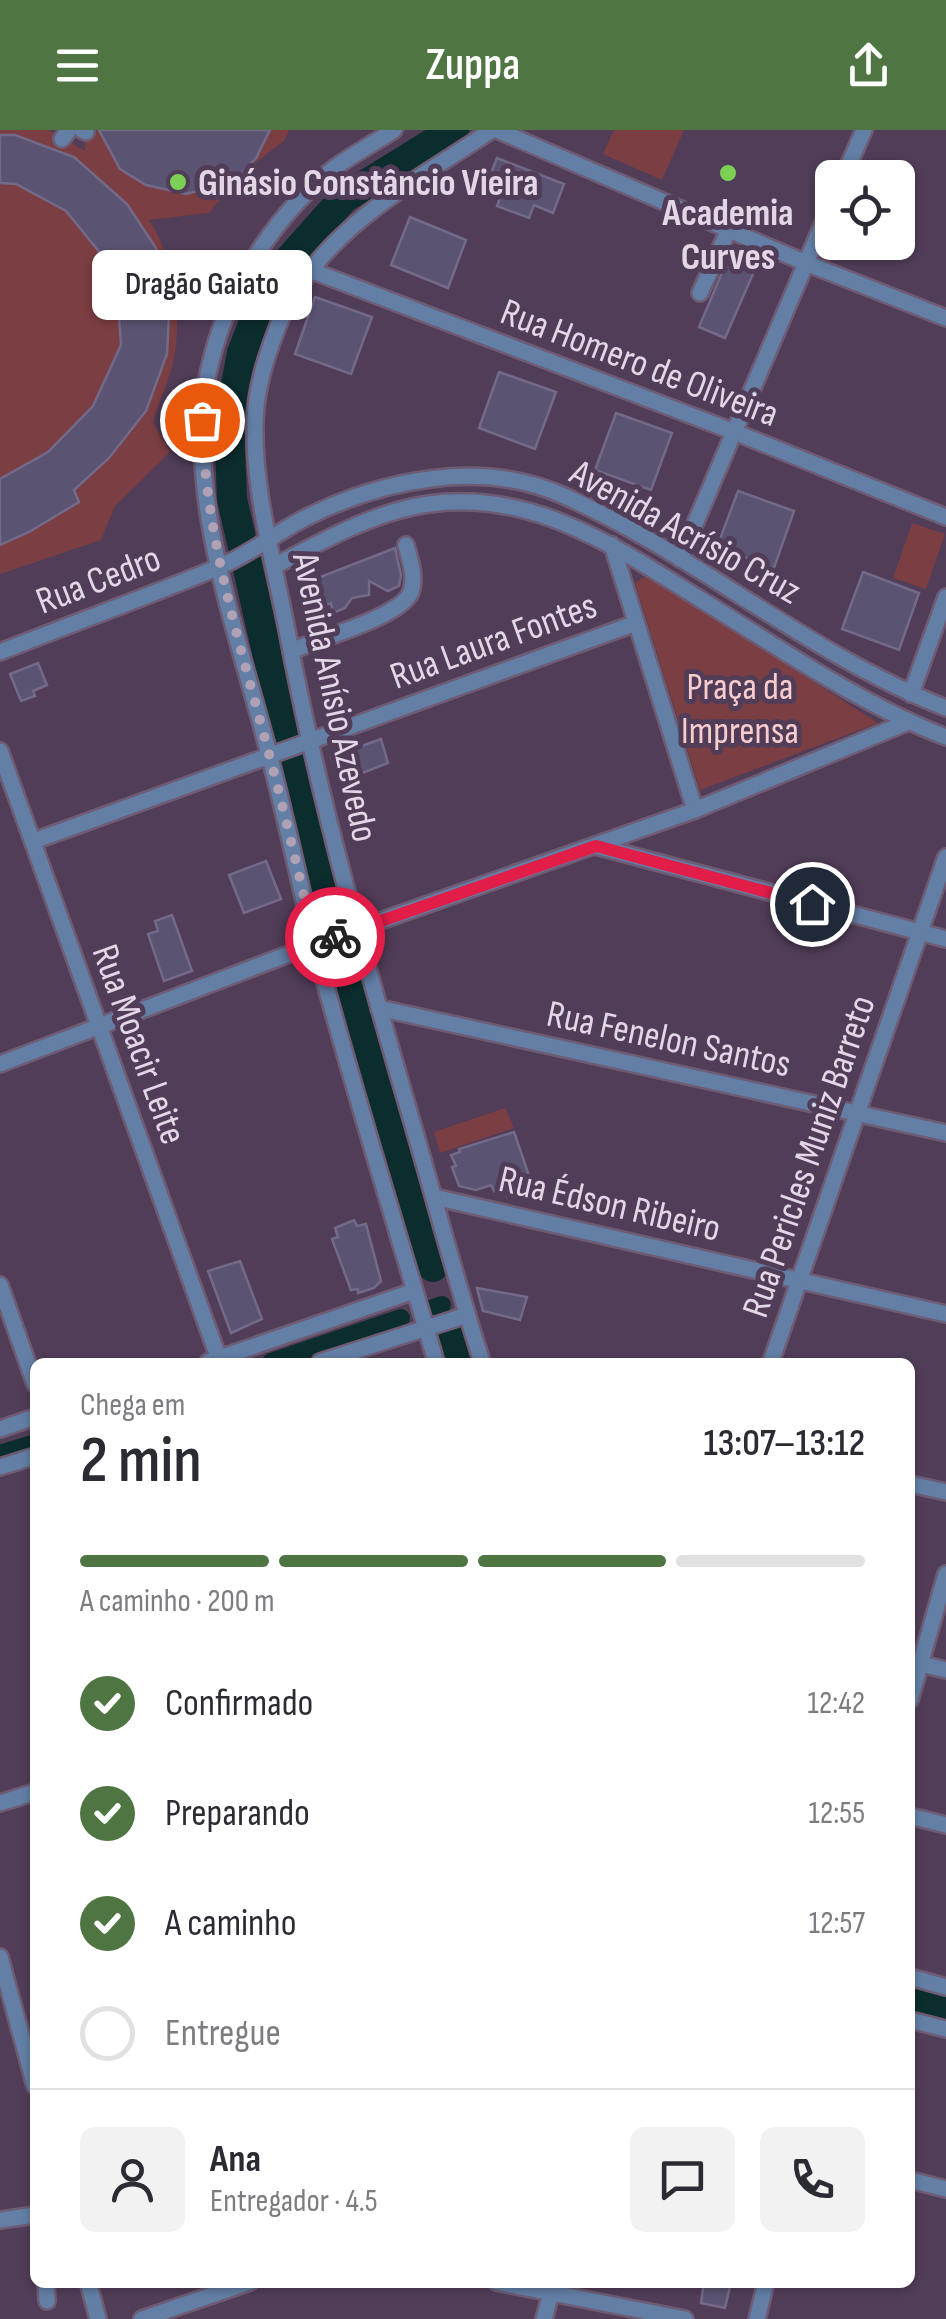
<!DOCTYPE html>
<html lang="pt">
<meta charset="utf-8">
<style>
:root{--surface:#fff;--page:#f2f2f3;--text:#2b2b33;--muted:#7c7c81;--line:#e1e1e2;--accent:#4f7642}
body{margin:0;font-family:"Sofia Sans Condensed",sans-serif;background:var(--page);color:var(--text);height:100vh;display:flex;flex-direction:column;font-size:38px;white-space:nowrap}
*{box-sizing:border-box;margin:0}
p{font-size:32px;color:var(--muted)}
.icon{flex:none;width:55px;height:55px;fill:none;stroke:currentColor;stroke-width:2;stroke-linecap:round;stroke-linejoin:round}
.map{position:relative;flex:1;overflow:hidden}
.panel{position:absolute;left:30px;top:1228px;width:885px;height:930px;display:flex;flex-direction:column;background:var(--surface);border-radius:15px;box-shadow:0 2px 8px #0004}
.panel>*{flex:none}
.fabs{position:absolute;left:815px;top:30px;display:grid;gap:20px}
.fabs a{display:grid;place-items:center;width:100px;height:100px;border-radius:15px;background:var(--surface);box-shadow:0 2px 8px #0004;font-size:50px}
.pin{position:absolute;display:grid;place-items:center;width:85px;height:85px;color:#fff;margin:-42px;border:5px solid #fff;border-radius:50%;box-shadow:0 2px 10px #0007}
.courier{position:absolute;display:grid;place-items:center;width:100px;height:100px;margin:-50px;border:8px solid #e11d48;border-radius:50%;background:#fff;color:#222;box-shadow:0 2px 12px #0007}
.bubble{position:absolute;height:70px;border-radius:15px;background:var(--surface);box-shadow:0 2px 8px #0004;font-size:32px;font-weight:600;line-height:70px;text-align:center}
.overview em{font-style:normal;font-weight:600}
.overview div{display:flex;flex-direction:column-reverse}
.overview{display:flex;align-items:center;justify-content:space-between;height:170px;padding:0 50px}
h1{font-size:65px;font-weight:600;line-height:75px}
.bar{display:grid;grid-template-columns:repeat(4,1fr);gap:15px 10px;align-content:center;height:120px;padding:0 50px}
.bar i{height:12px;border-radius:8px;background:var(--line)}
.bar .active{background:var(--accent)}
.bar p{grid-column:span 4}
.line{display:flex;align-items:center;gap:25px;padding:0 50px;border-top:2px solid var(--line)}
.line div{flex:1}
.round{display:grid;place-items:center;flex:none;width:105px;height:105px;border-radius:15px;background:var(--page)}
ol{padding:0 50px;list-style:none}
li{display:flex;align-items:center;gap:30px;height:110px}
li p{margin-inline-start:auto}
li .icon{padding:10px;border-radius:50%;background:var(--accent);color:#fff;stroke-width:4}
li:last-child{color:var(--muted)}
li i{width:55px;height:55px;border:5px solid var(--line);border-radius:50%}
header{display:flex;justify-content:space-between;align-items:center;height:130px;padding:0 50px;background:var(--accent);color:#fff;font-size:45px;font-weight:600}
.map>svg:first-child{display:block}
</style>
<header><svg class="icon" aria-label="menu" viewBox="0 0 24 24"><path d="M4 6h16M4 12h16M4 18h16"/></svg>Zuppa<svg class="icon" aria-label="share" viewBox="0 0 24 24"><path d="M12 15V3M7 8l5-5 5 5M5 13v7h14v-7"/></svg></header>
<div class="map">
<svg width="946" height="2189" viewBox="0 0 946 2189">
<rect width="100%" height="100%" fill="#513d58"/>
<g fill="#7b3e42">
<path d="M0 0H48L85 21 86 0H289L284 11 242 43 209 83 149 90C174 126 183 190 173 233 168 252 159 272 153 292L170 322 115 376 101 410 0 444Z"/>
<path d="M614 0H684L662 50 603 24Z"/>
<path d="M912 393 945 404 926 459 893 448Z"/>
<path d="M647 445 878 593 700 660 635 453Z"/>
<path d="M505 978 514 998 440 1023 434 1002Z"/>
</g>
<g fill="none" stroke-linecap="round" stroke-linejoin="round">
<g stroke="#0c2d2e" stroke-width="18">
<path d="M431 1179 442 1175"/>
<path d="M271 1232 401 1188"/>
<path d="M0 1324 35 1313"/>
</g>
<g stroke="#0c2d2e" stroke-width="30">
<path d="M433 1137 362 905 300 667 232 369 229 292 242 223 270 151 344 68 454 0"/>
<path d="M452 1207 459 1232"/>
<path d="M910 1866 946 1876"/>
</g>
</g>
<g fill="#5b5372" stroke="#736a8a" stroke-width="2.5">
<path d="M99 0H270L256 28 242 43 225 54 186 64 146 55 120 39Z"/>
<path d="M0 5H15L74 27 127 74 156 118 170 166 167 224 146 281 109 328 74 360 79 372 29 402 0 415V349L48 322 93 276 121 215 118 172 101 124 66 81 16 54 0 53Z"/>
<path d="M497 28 564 54 553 83 534 75 529 88 497 76 502 62 486 55Z"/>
<path d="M410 87 466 110 448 158 391 135Z"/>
<path d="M729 126 756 137 725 208 699 197Z"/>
<path d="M315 167 372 187 351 244 295 224Z"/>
<path d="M499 242 556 262 535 319 479 298Z"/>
<path d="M616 283 672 303 651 360 595 340Z"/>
<path d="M738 361 794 381 774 438 717 417Z"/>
<path d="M395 418 401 445 399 456 388 461 369 451V465L352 468 345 478 333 483 331 473 324 476 323 468 316 469 310 451Z"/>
<path d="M863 442 919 463 899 520 842 499Z"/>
<path d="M38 533 47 555 33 561 35 566 21 571 10 544Z"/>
<path d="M381 609 388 633 339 652 331 627Z"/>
<path d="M266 731 281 769 244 783 229 745Z"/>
<path d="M172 785 192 841 164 851 148 804 158 801 155 791Z"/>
<path d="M514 1002 532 1054 507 1066 503 1057 494 1061 491 1055 476 1060 459 1056 452 1037 456 1036 451 1025 460 1022 459 1019Z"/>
<path d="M354 1090 357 1096 366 1094 381 1151 374 1158 358 1163V1159L351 1160 332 1109 338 1107 335 1098Z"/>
<path d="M240 1131 262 1189 231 1203 208 1141Z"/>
<path d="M477 1158 527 1167 520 1190 483 1181Z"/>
<path d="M704 2152H731L725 2178 701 2173Z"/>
</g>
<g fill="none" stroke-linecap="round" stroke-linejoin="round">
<defs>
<g id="minor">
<path d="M82 0 86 2"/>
<path d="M394 0C376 12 355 23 337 36 271 87 225 163 208 244 184 369 240 508 270 628 286 689 299 751 314 812 351 953 395 1092 436 1232"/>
<path d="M497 0 806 133 946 188"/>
<path d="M62 9 69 0"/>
<path d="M843 48 864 0"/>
<path d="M310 140 732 301 946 387"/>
<path d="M700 163 729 99"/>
<path d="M612 415 695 680"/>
<path d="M680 429 832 72"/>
<path d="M275 436C322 411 376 381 429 374 536 359 622 421 708 474 785 522 861 574 946 607"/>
<path d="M291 521C317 509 401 487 411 462 416 446 410 431 406 415"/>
<path d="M0 522C73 493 147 467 219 437 250 424 276 403 305 388 381 350 481 329 562 365 696 424 809 525 946 578"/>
<path d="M911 564 946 467"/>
<path d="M0 621 220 1232"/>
<path d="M34 711 636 493"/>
<path d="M596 716 946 809"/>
<path d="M379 878 946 1003"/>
<path d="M0 934 315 814 695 680 908 592"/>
<path d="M434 1067 946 1184"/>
<path d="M0 1155 35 1254"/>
<path d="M208 1232 414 1161"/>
<path d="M320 1232 467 1185"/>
<path d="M482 1232C455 1148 433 1063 408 978 362 820 317 662 287 500 274 432 253 361 255 291 256 258 266 227 278 196 317 101 411 54 492 0"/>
<path d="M771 1232 946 727"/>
<path d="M0 1299 35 1287"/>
<path d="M0 1337 35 1326"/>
<path d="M910 1354 946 1362"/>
<path d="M921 1534 946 1540"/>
<path d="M910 1570 946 1444"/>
<path d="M0 1673 35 1662"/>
<path d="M910 1686 946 1695"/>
<path d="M0 1827 35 1956"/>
<path d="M910 1847 946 1857"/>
<path d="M910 1890 946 1899"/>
<path d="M910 2050 946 2059"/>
<path d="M0 2090 35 2085"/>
<path d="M46 2152 47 2171"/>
<path d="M88 2152 98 2189"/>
<path d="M496 2152 685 2189"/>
<path d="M142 2189 250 2152"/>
<path d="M544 2189 554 2152"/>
<path d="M757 2189 766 2152"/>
</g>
</defs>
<use href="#minor" stroke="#6e5c75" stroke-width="20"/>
<use href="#minor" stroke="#637fa6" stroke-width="15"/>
</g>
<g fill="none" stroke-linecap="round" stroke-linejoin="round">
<path stroke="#b0a1b5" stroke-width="10" stroke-dasharray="0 18" d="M202 290C205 404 239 511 268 620 285 684 300 749 315 814L335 807"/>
<path stroke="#e11d48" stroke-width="12" d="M335 807 596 716 812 774"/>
</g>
<g fill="#7cd155" stroke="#513d58" stroke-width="4">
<circle cx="728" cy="43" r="10"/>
<circle cx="178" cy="52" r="10"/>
</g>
<g text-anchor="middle" stroke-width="10" stroke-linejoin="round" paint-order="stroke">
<g font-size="38" font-weight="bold" fill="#e3d7e7" stroke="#513d58" text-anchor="start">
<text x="198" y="65">Ginásio Constâncio Vieira</text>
<text x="728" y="95" text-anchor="middle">Academia<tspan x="728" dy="44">Curves</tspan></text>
</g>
<g font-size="38" fill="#e3d7e7" stroke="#513d58">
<text transform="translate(640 232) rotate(21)" y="13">Rua Homero de Oliveira</text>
<text transform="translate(686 401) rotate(29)" y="13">Avenida Acrísio Cruz</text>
<text transform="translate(98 449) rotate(-21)" y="13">Rua Cedro</text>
<text transform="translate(493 510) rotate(-20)" y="13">Rua Laura Fontes</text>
<text transform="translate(336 567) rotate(78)" y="13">Avenida Anísio Azevedo</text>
<text transform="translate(669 908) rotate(12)" y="13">Rua Fenelon Santos</text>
<text transform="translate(140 914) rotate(70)" y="13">Rua Moacir Leite</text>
<text transform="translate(808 1026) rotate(-71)" y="13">Rua Pericles Muniz Barreto</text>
<text transform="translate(610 1073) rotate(13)" y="13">Rua Édson Ribeiro</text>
</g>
<g font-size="38" fill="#f9cdce" stroke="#513d58">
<text x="740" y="569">Praça da<tspan x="740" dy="44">Imprensa</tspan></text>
</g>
</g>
</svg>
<div class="fabs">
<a><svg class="icon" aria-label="locate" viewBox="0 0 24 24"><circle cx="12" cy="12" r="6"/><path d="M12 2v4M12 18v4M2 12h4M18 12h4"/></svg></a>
</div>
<div class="pin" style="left:202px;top:290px;background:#ea580c"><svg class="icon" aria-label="bag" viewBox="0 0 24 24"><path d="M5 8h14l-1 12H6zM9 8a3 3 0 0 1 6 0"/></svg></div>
<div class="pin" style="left:812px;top:774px;background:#1f2937"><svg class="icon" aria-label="home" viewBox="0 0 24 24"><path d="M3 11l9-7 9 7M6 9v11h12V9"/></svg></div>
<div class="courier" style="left:335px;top:807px"><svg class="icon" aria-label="bike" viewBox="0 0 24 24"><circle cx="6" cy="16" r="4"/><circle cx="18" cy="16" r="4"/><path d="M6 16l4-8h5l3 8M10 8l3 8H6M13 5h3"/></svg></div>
<div class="bubble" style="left:92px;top:120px;width:220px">Dragão Gaiato</div>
<section class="panel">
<div class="overview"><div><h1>2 min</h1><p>Chega em</p></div><em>13:07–13:12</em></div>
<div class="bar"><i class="active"></i><i class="active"></i><i class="active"></i><i></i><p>A caminho · 200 m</p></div>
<ol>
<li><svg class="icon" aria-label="check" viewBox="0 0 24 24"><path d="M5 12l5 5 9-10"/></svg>Confirmado<p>12:42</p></li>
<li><svg class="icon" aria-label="check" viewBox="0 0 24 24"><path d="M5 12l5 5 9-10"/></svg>Preparando<p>12:55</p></li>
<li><svg class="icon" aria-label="check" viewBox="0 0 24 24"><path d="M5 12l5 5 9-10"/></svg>A caminho<p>12:57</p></li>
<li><i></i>Entregue</li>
</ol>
<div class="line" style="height:180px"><a class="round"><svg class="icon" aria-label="person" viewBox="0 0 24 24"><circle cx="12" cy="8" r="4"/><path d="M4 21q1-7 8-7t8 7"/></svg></a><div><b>Ana</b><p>Entregador · 4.5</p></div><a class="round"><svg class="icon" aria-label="chat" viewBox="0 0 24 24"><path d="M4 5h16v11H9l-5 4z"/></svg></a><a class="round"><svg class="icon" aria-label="phone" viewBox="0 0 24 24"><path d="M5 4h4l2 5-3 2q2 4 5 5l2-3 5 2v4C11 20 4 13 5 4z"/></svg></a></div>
</section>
</div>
